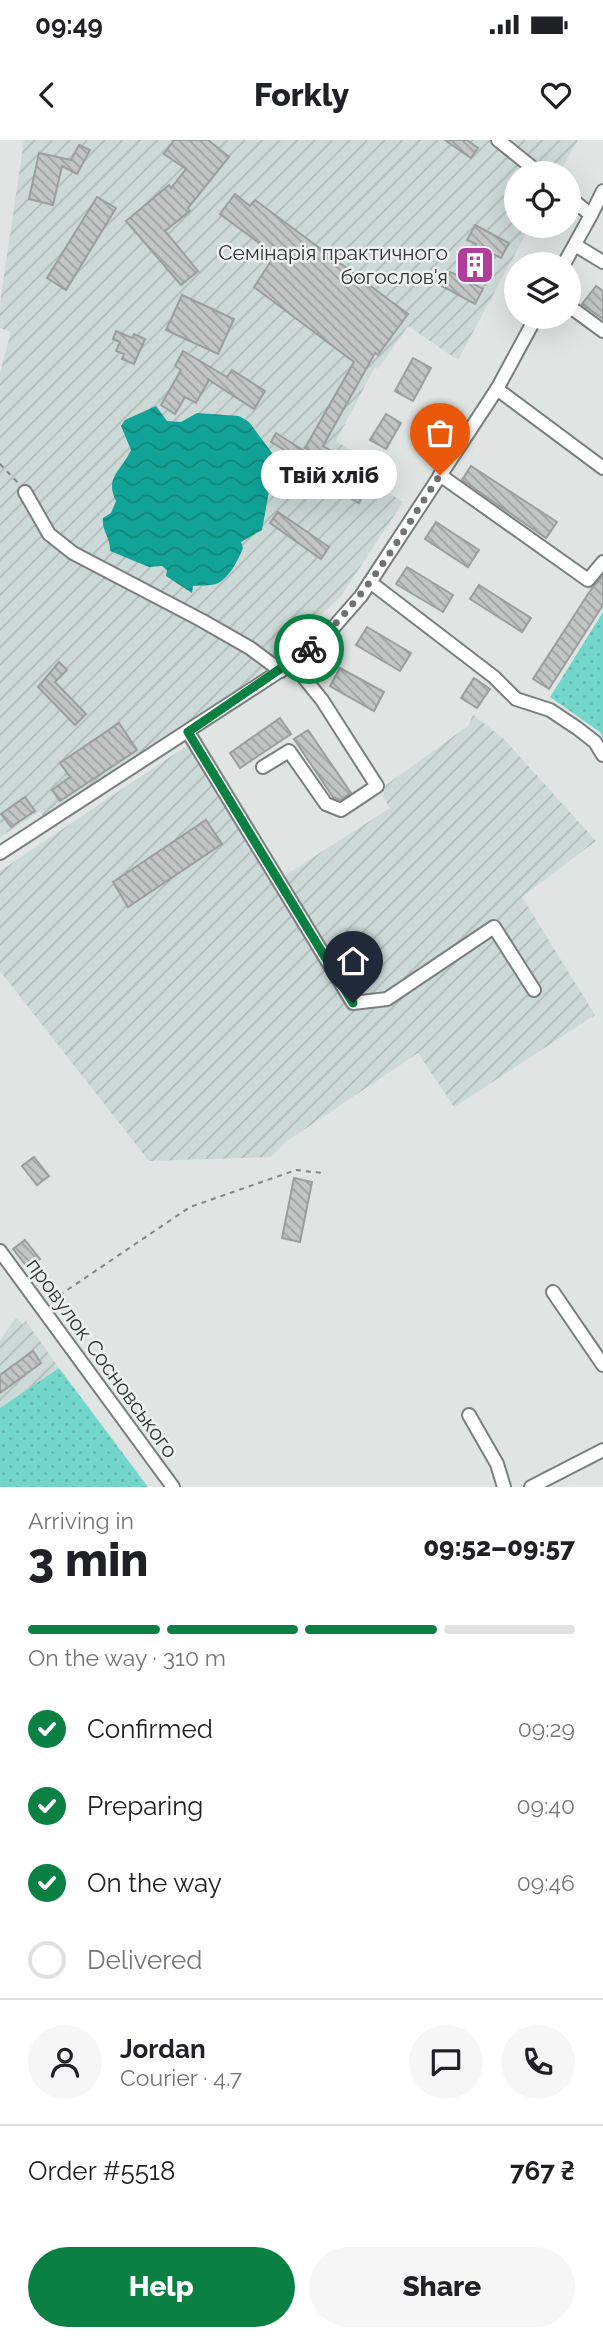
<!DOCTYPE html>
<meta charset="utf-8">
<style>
:root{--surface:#fff;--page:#f6f6f6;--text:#202124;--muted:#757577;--line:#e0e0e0;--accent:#0b8043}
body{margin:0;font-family:Raleway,sans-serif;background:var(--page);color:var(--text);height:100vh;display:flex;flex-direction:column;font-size:26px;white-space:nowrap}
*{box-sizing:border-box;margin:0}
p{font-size:23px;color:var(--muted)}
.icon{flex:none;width:38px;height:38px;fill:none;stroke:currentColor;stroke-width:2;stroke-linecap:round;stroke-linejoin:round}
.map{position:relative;height:1347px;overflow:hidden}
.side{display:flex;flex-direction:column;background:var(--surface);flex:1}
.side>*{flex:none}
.controls{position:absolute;left:504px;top:21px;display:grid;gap:14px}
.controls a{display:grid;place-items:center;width:77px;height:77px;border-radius:50%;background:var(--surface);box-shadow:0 7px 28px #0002;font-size:35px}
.pin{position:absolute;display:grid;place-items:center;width:60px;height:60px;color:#fff;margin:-72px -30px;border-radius:50% 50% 50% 0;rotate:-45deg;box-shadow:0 0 7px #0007}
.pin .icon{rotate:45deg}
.courier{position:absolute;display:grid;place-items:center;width:70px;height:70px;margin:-35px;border:5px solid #0b8043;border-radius:50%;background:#fff;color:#222;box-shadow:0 2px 9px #0007}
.bubble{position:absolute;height:49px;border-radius:24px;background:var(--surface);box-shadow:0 7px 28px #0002;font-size:23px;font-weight:800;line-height:49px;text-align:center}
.overview em{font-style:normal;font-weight:800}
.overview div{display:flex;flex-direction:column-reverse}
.overview{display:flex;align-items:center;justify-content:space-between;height:119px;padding:0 28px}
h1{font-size:46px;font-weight:800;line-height:52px}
.bar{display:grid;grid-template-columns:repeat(4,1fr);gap:10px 7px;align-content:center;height:84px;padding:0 28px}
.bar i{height:9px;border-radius:5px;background:var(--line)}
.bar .active{background:var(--accent)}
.bar p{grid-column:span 4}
.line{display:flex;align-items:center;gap:18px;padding:0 28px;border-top:2px solid var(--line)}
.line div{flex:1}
.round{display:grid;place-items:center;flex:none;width:74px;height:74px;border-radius:37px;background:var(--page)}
ol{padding:0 28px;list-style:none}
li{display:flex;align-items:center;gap:21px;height:77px}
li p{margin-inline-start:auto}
li .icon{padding:7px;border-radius:50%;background:var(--accent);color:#fff;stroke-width:4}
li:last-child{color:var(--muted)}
li i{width:38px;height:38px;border:4px solid var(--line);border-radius:50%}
.cta{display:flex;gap:14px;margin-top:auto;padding:14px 28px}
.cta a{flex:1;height:80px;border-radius:42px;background:var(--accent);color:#fff;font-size:28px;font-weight:800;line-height:80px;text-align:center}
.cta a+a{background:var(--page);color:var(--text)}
.status{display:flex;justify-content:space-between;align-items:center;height:49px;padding:0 35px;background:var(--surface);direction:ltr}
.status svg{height:19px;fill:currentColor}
header{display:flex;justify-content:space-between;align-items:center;height:91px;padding:0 28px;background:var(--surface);font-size:32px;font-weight:800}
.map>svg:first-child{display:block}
</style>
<div class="status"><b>09:49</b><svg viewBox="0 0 49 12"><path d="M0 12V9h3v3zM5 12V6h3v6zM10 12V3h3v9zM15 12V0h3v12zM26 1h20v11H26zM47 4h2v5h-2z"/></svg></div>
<header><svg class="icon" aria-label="back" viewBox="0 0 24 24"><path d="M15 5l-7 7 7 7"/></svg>Forkly<svg class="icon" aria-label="heart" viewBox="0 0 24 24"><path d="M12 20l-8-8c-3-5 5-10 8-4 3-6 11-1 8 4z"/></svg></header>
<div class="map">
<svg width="603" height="1347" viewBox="0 0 603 1347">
<defs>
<pattern id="industrial-furrows" width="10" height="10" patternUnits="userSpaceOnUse" patternTransform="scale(1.75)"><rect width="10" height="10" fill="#ccd9d6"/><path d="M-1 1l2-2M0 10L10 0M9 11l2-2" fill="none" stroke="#b0bbb8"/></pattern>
<pattern id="garden-dots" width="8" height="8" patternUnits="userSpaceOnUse" patternTransform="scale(1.75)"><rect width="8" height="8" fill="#73d6ca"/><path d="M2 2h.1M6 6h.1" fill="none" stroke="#64b8ae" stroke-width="1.8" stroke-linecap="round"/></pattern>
<pattern id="water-waves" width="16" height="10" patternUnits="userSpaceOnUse" patternTransform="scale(1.75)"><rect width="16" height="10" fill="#11a397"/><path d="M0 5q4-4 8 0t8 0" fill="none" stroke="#11867c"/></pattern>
<pattern id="building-back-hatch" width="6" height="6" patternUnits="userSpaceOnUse" patternTransform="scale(1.75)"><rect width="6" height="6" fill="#c1c5c4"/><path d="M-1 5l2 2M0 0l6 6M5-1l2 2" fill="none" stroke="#9ea1a0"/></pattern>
</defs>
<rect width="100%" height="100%" fill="#e0e5e4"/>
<g fill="url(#industrial-furrows)">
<path d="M24 0H578L559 33H516V86H530L458 220 408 186 378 229 375 227 336 301 374 324 366 339 403 362 341 456 265 529 242 546 61 665 43 676 40 671 0 697V233L11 192 0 188V163Z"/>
<path d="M473 575 503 598 596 701 522 757 595 875 454 967 418 913 287 1001 271 1017 149 1021 0 831V731L185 607 190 609 281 747 287 734 390 668 383 657 386 645 468 586Z"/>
<path d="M16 1178 23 1184 26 1181 59 1228 0 1268V1200Z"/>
</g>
<g fill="url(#garden-dots)">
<path d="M603 472V598L600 592 550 557Z"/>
<path d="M59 1228 148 1347H0V1268Z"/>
</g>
<path fill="url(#water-waves)" d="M156 266 167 281 181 282 197 273 239 276 249 282 275 317 267 348 269 351 262 390 241 402 243 408C238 420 229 439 216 444 210 446 200 445 193 446L192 453 166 436 167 430 162 426 149 427 110 411C111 399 101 389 103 378L111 373 116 361C104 338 122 330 131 310L121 286 125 280Z"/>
<g fill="url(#building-back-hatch)" stroke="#9a9f9e" stroke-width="2">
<path d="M174 0H208L229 17 188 68 190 71 165 91 198 131 181 145 126 81 169 45 171 48 186 29 164 14Z"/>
<path d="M445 0H467L478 8 471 18Z"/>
<path d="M79 5 90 10 77 34 62 26 53 65 29 59 39 13 71 20Z"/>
<path d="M235 54 250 66 255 60 408 174 378 215 375 213 323 306 362 329 357 338 305 308 354 222 254 147 275 115 220 74Z"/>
<path d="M97 57 116 68 66 150 47 138Z"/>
<path d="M475 85 509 103 501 118 491 113 474 144 483 149 475 164 442 146 450 132 459 136 476 104 467 100Z"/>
<path d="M596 146 603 151V179L582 164Z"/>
<path d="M182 155 234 179 218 214 166 190Z"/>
<path d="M116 191 132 198 134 194 145 199 134 224 122 219 124 214 116 211 120 202 113 199Z"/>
<path d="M183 211 227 237 232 230 265 251 254 269 209 240 196 263 185 257 175 274 161 265 181 230 175 226Z"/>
<path d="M413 218 431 228 413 261 395 251Z"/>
<path d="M386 274 401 283 386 309 370 300Z"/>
<path d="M276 293 309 314 304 322 271 302Z"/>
<path d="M471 326 557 382 546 398 462 340Z"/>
<path d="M354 341 367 348 359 363 345 355Z"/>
<path d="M278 372 329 407 321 419 270 383Z"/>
<path d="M436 382 479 410 468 427 425 399Z"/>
<path d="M407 427 453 455 443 472 396 444Z"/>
<path d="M603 436V465L549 549 533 539 592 448Z"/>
<path d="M479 445 531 478 522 492 470 459Z"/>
<path d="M367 487 411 513 400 531 356 505Z"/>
<path d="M59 522 67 530 55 542 86 574 75 585 38 547Z"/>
<path d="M340 528 384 552 374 571 330 546Z"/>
<path d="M474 538 490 549 477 568 461 558Z"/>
<path d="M280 578 291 594 240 628 230 613Z"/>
<path d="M119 583 137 610 60 661 52 650 70 637 60 623Z"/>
<path d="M308 590 351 653 340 660 333 657 294 599Z"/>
<path d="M25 657 35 671 11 687 1 674Z"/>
<path d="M206 680 222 704 128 767 113 742Z"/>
<path d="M34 1017 49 1036 37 1045 22 1026Z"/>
<path d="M294 1038 312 1042 300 1102 282 1098Z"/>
<path d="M25 1100 40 1119 28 1128 13 1109Z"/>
<path d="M33 1211 41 1223 0 1253V1235Z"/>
</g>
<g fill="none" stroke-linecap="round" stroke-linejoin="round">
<defs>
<g id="minor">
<path d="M498 0 539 33"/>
<path d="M591 75 603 51"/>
<path d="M575 105 603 122"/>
<path d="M564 124 591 75 569 57"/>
<path d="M569 166 603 191"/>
<path d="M497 249 603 328"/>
<path d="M440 335 588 440 603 422"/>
<path d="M25 352 49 394 73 413 201 480 250 508 281 531"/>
<path d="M370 442 494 537 516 559 550 570 577 588 595 602 603 615"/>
<path d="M188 592 353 863 387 859 494 787 534 850"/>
<path d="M263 627 289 611 326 664 341 670 377 646 322 560 292 523"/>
<path d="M0 713 292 523 333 488 361 456 497 249 536 177"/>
<path d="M0 1111 173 1347"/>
<path d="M553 1152 603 1225"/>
<path d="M469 1275 497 1324 504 1347"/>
<path d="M531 1347 603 1310"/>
</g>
</defs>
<use href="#minor" stroke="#7a7f7e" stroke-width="16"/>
<g stroke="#838585" stroke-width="2" stroke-dasharray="5 5" stroke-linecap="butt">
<path d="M0 324 18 343"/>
<path d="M51 1161 190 1067 296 1030 322 1033"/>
</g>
<use href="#minor" stroke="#fff" stroke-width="12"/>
</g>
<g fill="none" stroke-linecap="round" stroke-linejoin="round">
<path stroke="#707372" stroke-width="7" stroke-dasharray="0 12.6" d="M309 509C365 461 400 396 440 335"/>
<path stroke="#0b8043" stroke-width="9" d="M309 509 188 592 353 863"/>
</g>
<defs>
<symbol id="building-square" viewBox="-11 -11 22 22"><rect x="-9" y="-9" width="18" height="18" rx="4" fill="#b13f99" stroke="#edf2f1"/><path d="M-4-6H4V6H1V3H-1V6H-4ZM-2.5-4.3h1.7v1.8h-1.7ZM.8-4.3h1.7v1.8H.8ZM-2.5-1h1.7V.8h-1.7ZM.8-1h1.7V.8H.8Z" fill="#fff"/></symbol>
</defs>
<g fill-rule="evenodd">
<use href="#building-square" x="453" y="103" width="44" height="44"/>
</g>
<g text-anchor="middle" stroke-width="5" stroke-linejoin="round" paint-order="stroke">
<g font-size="21" fill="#343535" stroke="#edf2f1" text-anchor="end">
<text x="448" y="120">Семінарія практичного<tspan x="448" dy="24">богослов'я</tspan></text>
</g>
<g font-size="21" fill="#343535" stroke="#edf2f1">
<text transform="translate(102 1218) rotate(54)" y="7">провулок Сосновського</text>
</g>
</g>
</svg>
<div class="controls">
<a><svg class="icon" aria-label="locate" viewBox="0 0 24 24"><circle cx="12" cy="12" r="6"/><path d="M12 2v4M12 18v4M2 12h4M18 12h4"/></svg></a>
<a><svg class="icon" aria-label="layers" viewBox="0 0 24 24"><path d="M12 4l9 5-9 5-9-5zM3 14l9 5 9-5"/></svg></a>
</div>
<div class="pin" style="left:440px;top:335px;background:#ea580c"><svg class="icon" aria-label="bag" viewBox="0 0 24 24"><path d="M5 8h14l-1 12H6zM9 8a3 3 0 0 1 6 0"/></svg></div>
<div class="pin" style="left:353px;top:863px;background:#1f2937"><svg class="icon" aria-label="home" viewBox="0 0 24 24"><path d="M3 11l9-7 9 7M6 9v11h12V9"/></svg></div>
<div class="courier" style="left:309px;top:509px"><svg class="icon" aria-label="bike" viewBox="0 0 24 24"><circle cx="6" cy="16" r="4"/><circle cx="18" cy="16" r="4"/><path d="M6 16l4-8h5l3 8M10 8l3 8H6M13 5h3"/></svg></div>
<div class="bubble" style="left:261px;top:310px;width:136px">Твій хліб</div>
</div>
<section class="side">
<div class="overview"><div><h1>3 min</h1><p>Arriving in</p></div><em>09:52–09:57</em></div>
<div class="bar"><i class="active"></i><i class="active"></i><i class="active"></i><i></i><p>On the way · 310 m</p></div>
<ol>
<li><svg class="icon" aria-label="check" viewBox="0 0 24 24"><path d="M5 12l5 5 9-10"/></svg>Confirmed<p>09:29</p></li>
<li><svg class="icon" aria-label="check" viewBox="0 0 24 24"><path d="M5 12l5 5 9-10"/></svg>Preparing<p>09:40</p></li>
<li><svg class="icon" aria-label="check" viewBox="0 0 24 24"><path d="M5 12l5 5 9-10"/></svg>On the way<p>09:46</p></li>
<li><i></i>Delivered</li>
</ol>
<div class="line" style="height:126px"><a class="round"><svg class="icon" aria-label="person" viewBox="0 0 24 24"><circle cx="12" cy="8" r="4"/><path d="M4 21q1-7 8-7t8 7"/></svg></a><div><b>Jordan</b><p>Courier · 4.7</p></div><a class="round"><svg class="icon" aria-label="chat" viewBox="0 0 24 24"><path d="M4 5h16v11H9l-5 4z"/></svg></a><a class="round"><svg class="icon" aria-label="phone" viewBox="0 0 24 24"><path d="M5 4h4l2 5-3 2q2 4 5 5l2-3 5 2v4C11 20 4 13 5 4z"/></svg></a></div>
<div class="line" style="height:91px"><div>Order #5518</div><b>767 ₴</b></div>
<div class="cta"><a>Help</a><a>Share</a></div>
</section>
